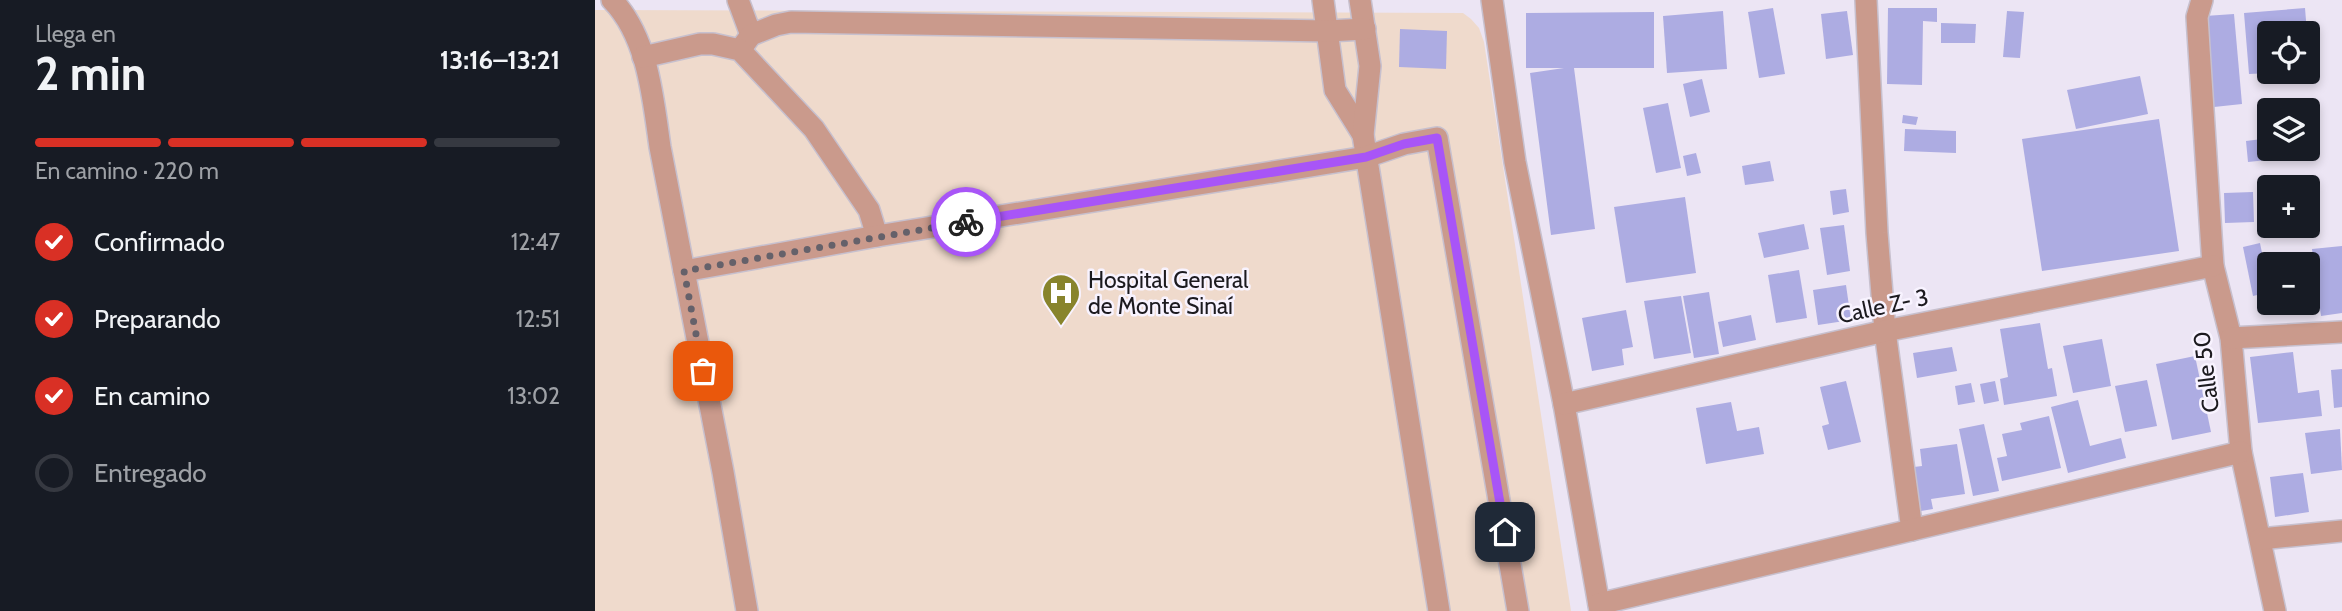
<!DOCTYPE html>
<html lang="es">
<meta charset="utf-8">
<style>
:root{--surface:#171b24;--page:#242831;--text:#f1f3f6;--muted:#9ea1a6;--line:#363941;--accent:#d93025}
body{margin:0;font-family:Cabin,sans-serif;background:var(--page);color:var(--text);height:100vh;display:flex;flex-direction:column;font-size:26px;white-space:nowrap}
*{box-sizing:border-box;margin:0}
p{font-size:23px;color:var(--muted)}
.icon{flex:none;width:38px;height:38px;fill:none;stroke:currentColor;stroke-width:2;stroke-linecap:round;stroke-linejoin:round}
.map{position:relative;flex:1;overflow:hidden}
.drawer{display:flex;flex-direction:column;background:var(--surface);width:595px}
.drawer>*{flex:none}
.fabs{position:absolute;left:1662px;top:21px;display:grid;gap:14px}
.fabs a{display:grid;place-items:center;width:63px;height:63px;border-radius:7px;background:var(--surface);box-shadow:0 4px 10px #0003;font-size:35px}
.pin{position:absolute;display:grid;place-items:center;width:60px;height:60px;color:#fff;margin:-30px;border-radius:14px;box-shadow:0 4px 10px #0006}
.courier{position:absolute;display:grid;place-items:center;width:70px;height:70px;margin:-35px;border:5px solid #a855f7;border-radius:50%;background:#fff;color:#222;box-shadow:0 2px 9px #0007}
.head em{font-style:normal;font-weight:700}
.head div{display:flex;flex-direction:column-reverse}
.head{display:flex;align-items:center;justify-content:space-between;height:119px;padding:0 35px}
h1{font-size:46px;font-weight:700;line-height:52px}
.bar{display:grid;grid-template-columns:repeat(4,1fr);gap:10px 7px;align-content:center;height:84px;padding:0 35px}
.bar i{height:9px;border-radius:5px;background:var(--line)}
.bar .selected{background:var(--accent)}
.bar p{grid-column:span 4}
ol{padding:0 35px;list-style:none}
li{display:flex;align-items:center;gap:21px;height:77px}
li p{margin-inline-start:auto}
li .icon{padding:7px;border-radius:50%;background:var(--accent);color:#fff;stroke-width:4}
li:last-child{color:var(--muted)}
li i{width:38px;height:38px;border:4px solid var(--line);border-radius:50%}
main{display:flex;flex:1;min-height:0}
.map>svg:first-child{display:block}
</style>
<main>
<section class="drawer">
<div class="head"><div><h1>2 min</h1><p>Llega en</p></div><em>13:16–13:21</em></div>
<div class="bar"><i class="selected"></i><i class="selected"></i><i class="selected"></i><i></i><p>En camino · 220 m</p></div>
<ol>
<li><svg class="icon" aria-label="check" viewBox="0 0 24 24"><path d="M5 12l5 5 9-10"/></svg>Confirmado<p>12:47</p></li>
<li><svg class="icon" aria-label="check" viewBox="0 0 24 24"><path d="M5 12l5 5 9-10"/></svg>Preparando<p>12:51</p></li>
<li><svg class="icon" aria-label="check" viewBox="0 0 24 24"><path d="M5 12l5 5 9-10"/></svg>En camino<p>13:02</p></li>
<li><i></i>Entregado</li>
</ol>
</section>
<div class="map">
<svg width="1747" height="611" viewBox="0 0 1747 611">
<rect width="100%" height="100%" fill="#ece5f4"/>
<path fill="#efdacc" d="M0 10 868 13 876 19 884 28 889 42 976 611H0Z"/>
<g fill="#adace2">
<path d="M1178 8 1190 74 1164 78 1153 12Z"/>
<path d="M1293 8H1342V22L1328 21 1327 85 1292 84Z"/>
<path d="M1710 8 1712 33H1675V73L1654 74 1649 13Z"/>
<path d="M1128 11 1132 69 1072 73 1068 16Z"/>
<path d="M1252 11 1258 55 1231 59 1226 14Z"/>
<path d="M1412 11 1429 12 1425 58 1408 57Z"/>
<path d="M1059 12V68H979L1000 229 956 235 935 73 969 68H931V13Z"/>
<path d="M1639 14 1647 104 1619 107 1610 16Z"/>
<path d="M1346 23 1381 24 1380 43H1346Z"/>
<path d="M805 29 852 31 851 69 804 67Z"/>
<path d="M1545 76 1553 114 1481 129 1472 90Z"/>
<path d="M1107 79 1115 112 1095 117 1088 84Z"/>
<path d="M1073 103 1086 168 1061 173 1048 108Z"/>
<path d="M1308 115 1323 117 1321 125 1307 123Z"/>
<path d="M1564 119 1584 251 1447 271 1427 139Z"/>
<path d="M1310 129 1361 131V153L1309 151Z"/>
<path d="M1675 138V149H1690L1691 158 1653 162 1651 141Z"/>
<path d="M1101 153 1106 173 1092 176 1088 156Z"/>
<path d="M1175 161 1179 181 1150 185 1147 166Z"/>
<path d="M1251 189 1254 212 1238 215 1235 191Z"/>
<path d="M1658 192 1659 222 1630 223 1629 193Z"/>
<path d="M1090 197 1101 273 1031 283 1019 207Z"/>
<path d="M1209 224 1214 249 1169 258 1163 233Z"/>
<path d="M1249 225 1255 271 1232 275 1225 228Z"/>
<path d="M1665 243 1675 292 1658 296 1648 247Z"/>
<path d="M1747 246V313L1726 316 1717 249Z"/>
<path d="M1204 270 1212 318 1181 323 1173 275Z"/>
<path d="M1251 285 1256 320 1223 325 1218 290Z"/>
<path d="M1114 292 1124 354 1099 358 1088 296Z"/>
<path d="M1086 296 1096 353 1059 359 1049 301Z"/>
<path d="M1031 310 1038 347 1027 349 1029 365 997 371 987 318Z"/>
<path d="M1156 315 1161 340 1128 347 1123 322Z"/>
<path d="M1445 323 1453 369 1457 368 1462 396 1409 405 1405 379 1413 377 1405 329Z"/>
<path d="M1507 339 1516 386 1478 393 1468 346Z"/>
<path d="M1357 347 1362 371 1322 378 1318 353Z"/>
<path d="M1698 352 1703 393 1724 390 1727 416 1663 423 1655 357Z"/>
<path d="M1600 356 1616 432 1577 440 1561 364Z"/>
<path d="M1747 369V407L1739 408 1736 370Z"/>
<path d="M1552 380 1562 426 1530 432 1520 386Z"/>
<path d="M1251 381 1266 442 1233 450 1227 426 1234 424 1225 387Z"/>
<path d="M1400 381 1404 401 1389 404 1385 384Z"/>
<path d="M1376 383 1380 402 1363 405 1360 386Z"/>
<path d="M1483 400 1495 446 1526 438 1531 458 1473 473 1456 407Z"/>
<path d="M1136 402 1142 431 1164 427 1169 454 1111 464 1101 408Z"/>
<path d="M1454 416 1466 468 1407 481 1402 458 1412 456 1407 434 1427 430 1425 423Z"/>
<path d="M1389 424 1404 491 1378 496 1364 429Z"/>
<path d="M1745 429 1747 470 1716 474 1710 433Z"/>
<path d="M1362 444 1370 494 1336 499 1338 509 1326 511 1319 467 1327 466 1325 449Z"/>
<path d="M1708 473 1714 512 1680 517 1675 477Z"/>
</g>
<g fill="none" stroke-linecap="round" stroke-linejoin="round">
<defs>
<g id="minor">
<path d="M17 0C53 37 58 98 65 147L128 472 152 611"/>
<path d="M143 0 156 35"/>
<path d="M728 0 740 90 768 135"/>
<path d="M765 0 775 66 768 135 844 611"/>
<path d="M897 0 920 162 969 404 1005 611"/>
<path d="M1271 0 1282 233 1290 331 1317 530"/>
<path d="M1607 0 1602 17 1618 266 1636 338 1646 452 1680 611"/>
<path d="M145 50 156 35 181 25 196 22 733 31 770 29"/>
<path d="M48 57 105 44H118L145 50 219 129 274 210 282 236"/>
<path d="M89 271 282 236 771 157 809 144 842 138 923 611"/>
<path d="M1636 338 1747 332"/>
<path d="M969 404 1290 331 1618 266"/>
<path d="M1665 539 1747 531"/>
<path d="M1004 604 1646 452"/>
</g>
</defs>
<use href="#minor" stroke="#c7c0ce" stroke-width="24"/>
<use href="#minor" stroke="#ca9a8c" stroke-width="21"/>
</g>
<g fill="none" stroke-linecap="round" stroke-linejoin="round">
<path stroke="#65616a" stroke-width="7" stroke-dasharray="0 12.6" d="M108 371 89 271 371 222"/>
<path stroke="#a855f7" stroke-width="9" d="M371 222 771 157 809 144 842 138 910 532"/>
</g>
<defs>
<symbol id="hospital-pin" viewBox="-11 -11 22 30"><path d="M0 17L-7.5 6A9.5 9.5 0 1 1 7.5 6Z" fill="#88842c" stroke="#f8f3ff"/><path d="M-5-5h3v3.5h4V-5h3V5h-3V1.5h-4V5h-3Z" fill="#fff"/></symbol>
</defs>
<g fill-rule="evenodd">
<use href="#hospital-pin" x="444" y="271" width="44" height="60"/>
</g>
<g text-anchor="middle" stroke-width="5" stroke-linejoin="round" paint-order="stroke">
<g font-size="23" fill="#1c1a1f" stroke="#f8f3ff" text-anchor="start">
<text x="493" y="288">Hospital General<tspan x="493" dy="26">de Monte Sinaí</tspan></text>
</g>
<g font-size="23" fill="#1c1a1f" stroke="#f8f3ff">
<text transform="translate(1288 306) rotate(-12)" y="8">Calle Z- 3</text>
<text transform="translate(1611 372) rotate(-97)" y="8">Calle 50</text>
</g>
</g>
</svg>
<div class="fabs">
<a><svg class="icon" aria-label="locate" viewBox="0 0 24 24"><circle cx="12" cy="12" r="6"/><path d="M12 2v4M12 18v4M2 12h4M18 12h4"/></svg></a>
<a><svg class="icon" aria-label="layers" viewBox="0 0 24 24"><path d="M12 4l9 5-9 5-9-5zM3 14l9 5 9-5"/></svg></a>
<a>+</a>
<a>−</a>
</div>
<div class="pin" style="left:108px;top:371px;background:#ea580c"><svg class="icon" aria-label="bag" viewBox="0 0 24 24"><path d="M5 8h14l-1 12H6zM9 8a3 3 0 0 1 6 0"/></svg></div>
<div class="pin" style="left:910px;top:532px;background:#1f2937"><svg class="icon" aria-label="home" viewBox="0 0 24 24"><path d="M3 11l9-7 9 7M6 9v11h12V9"/></svg></div>
<div class="courier" style="left:371px;top:222px"><svg class="icon" aria-label="bike" viewBox="0 0 24 24"><circle cx="6" cy="16" r="4"/><circle cx="18" cy="16" r="4"/><path d="M6 16l4-8h5l3 8M10 8l3 8H6M13 5h3"/></svg></div>
</div>
</main>
